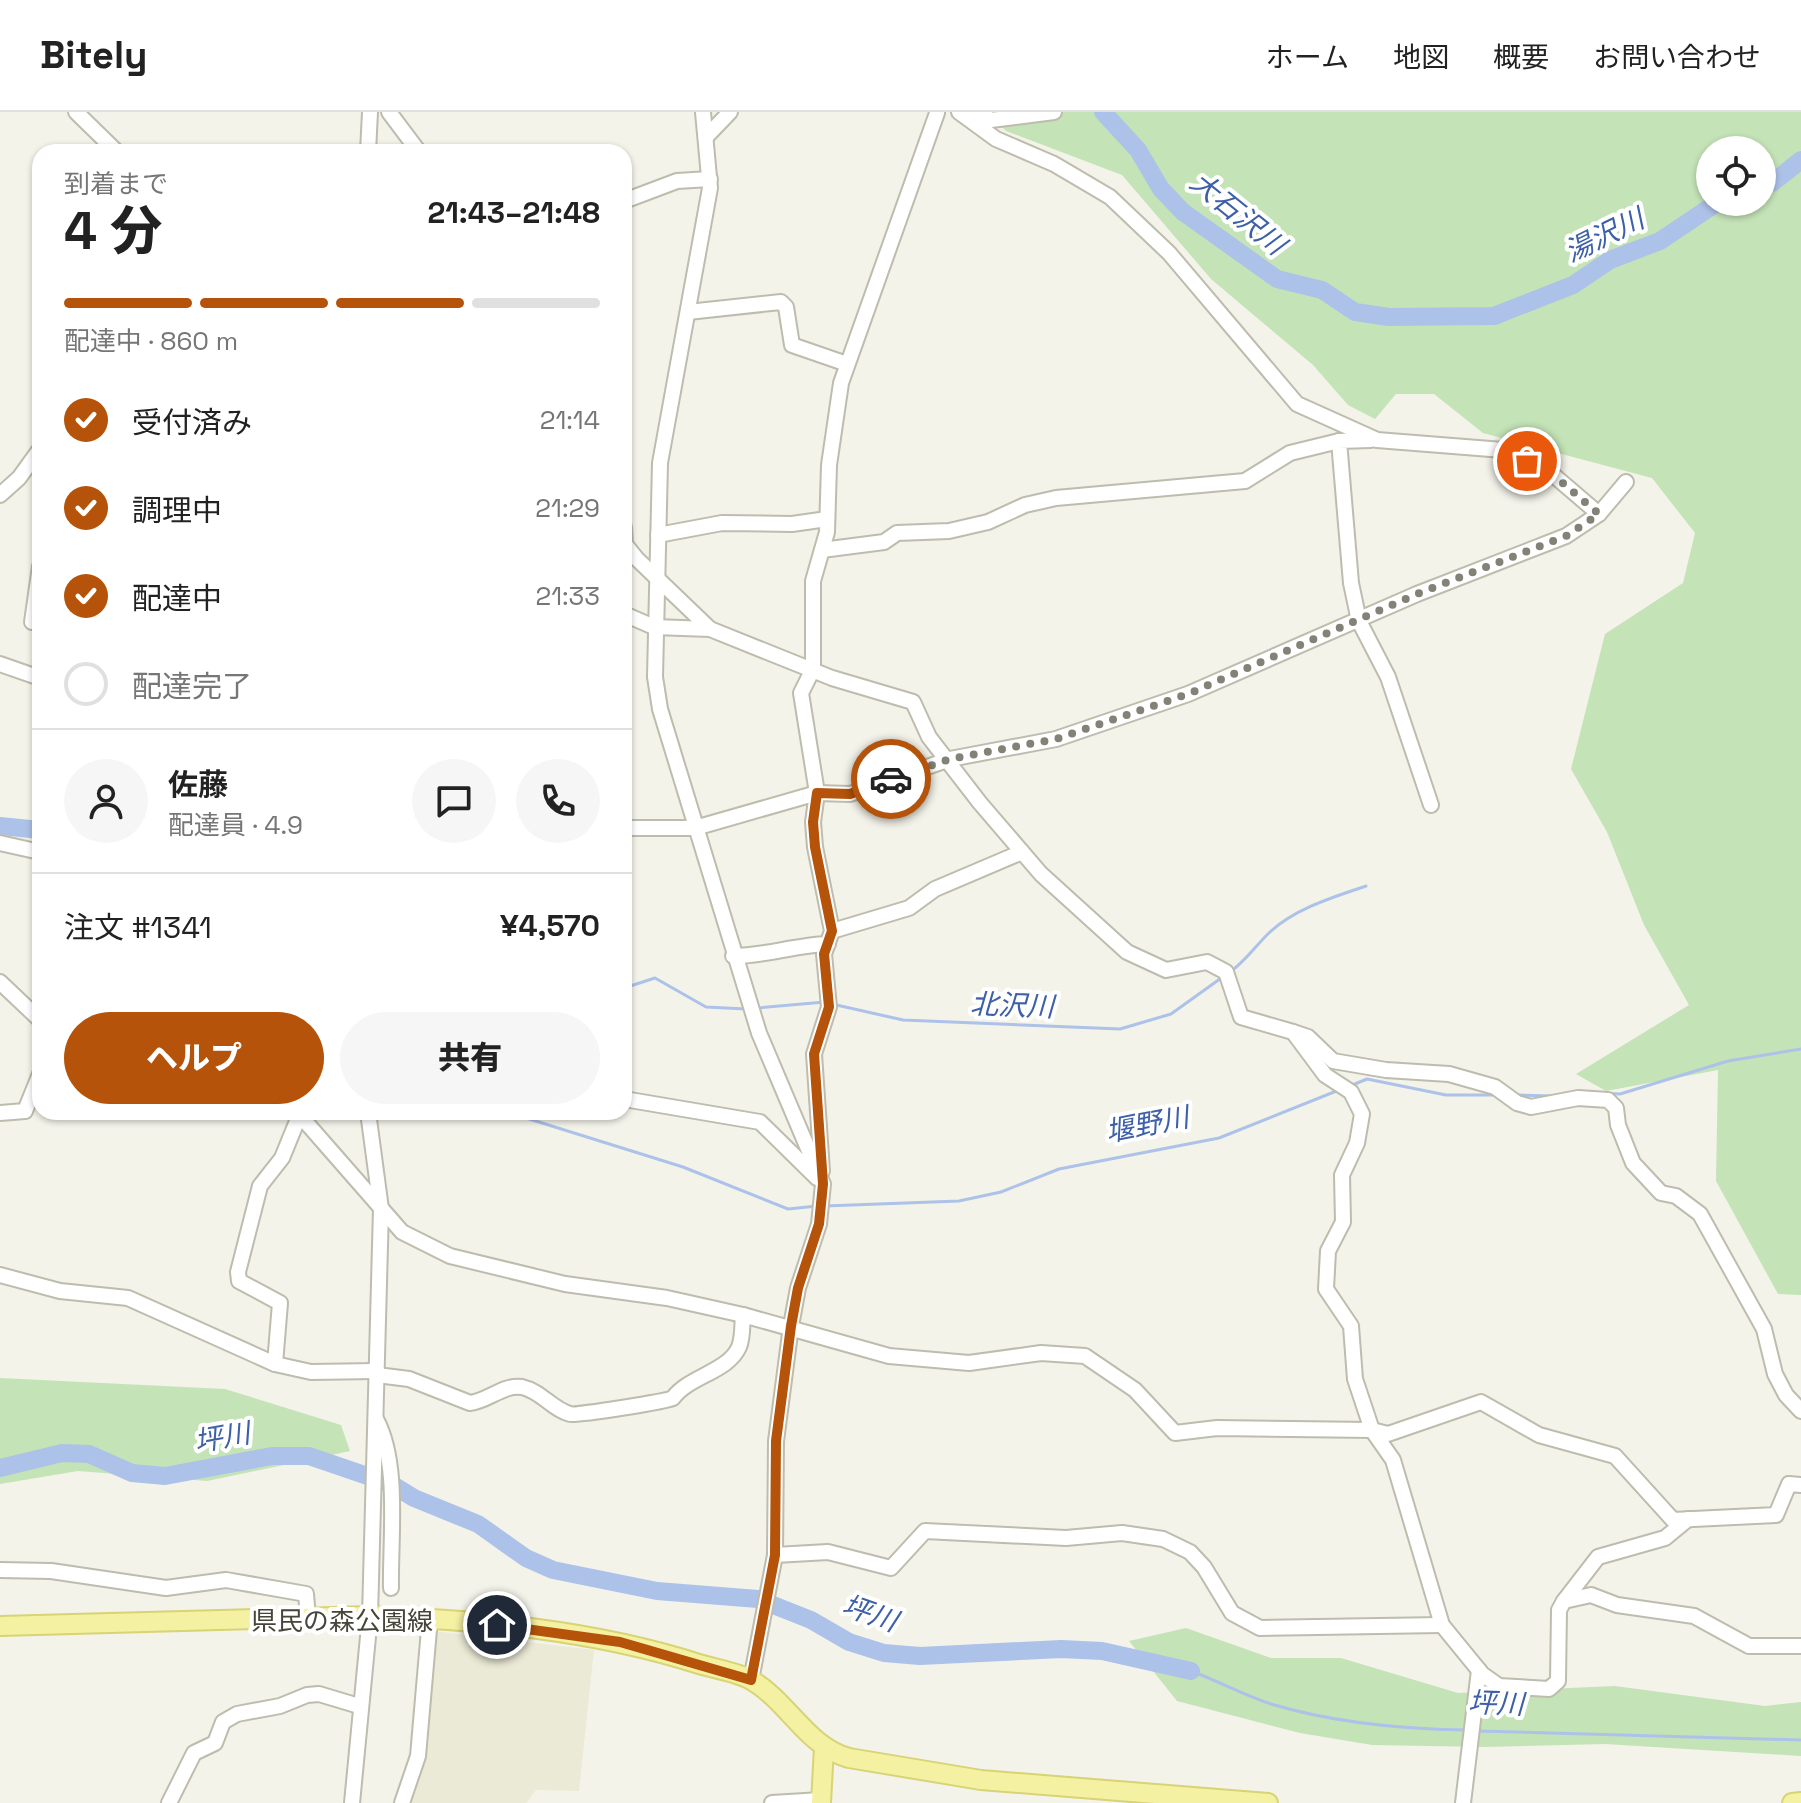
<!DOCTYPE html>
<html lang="ja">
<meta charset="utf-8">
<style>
:root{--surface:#fff;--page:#f6f6f6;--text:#222;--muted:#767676;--line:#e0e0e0;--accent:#b45309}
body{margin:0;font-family:"Space Grotesk","Noto Sans JP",sans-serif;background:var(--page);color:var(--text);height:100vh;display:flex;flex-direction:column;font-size:30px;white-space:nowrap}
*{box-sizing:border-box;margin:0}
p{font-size:26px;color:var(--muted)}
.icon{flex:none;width:44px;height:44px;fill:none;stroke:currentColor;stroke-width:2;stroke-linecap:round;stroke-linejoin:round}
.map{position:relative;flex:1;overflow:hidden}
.sheet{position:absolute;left:32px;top:32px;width:600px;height:976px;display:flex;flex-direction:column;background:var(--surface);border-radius:24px;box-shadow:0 2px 6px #0004}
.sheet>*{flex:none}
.tools{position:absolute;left:1696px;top:24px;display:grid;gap:16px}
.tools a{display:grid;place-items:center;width:80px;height:80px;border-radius:50%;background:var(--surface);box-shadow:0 2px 6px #0004;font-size:40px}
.pin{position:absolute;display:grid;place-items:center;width:68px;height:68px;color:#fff;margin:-34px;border:4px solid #fff;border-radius:50%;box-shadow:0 2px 8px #0007}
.courier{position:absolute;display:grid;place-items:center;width:80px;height:80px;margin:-40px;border:6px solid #b45309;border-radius:50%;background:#fff;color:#222;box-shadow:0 2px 10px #0007}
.head em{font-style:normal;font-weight:800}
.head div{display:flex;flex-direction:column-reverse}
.head{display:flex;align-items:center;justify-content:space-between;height:136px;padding:0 32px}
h1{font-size:52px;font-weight:800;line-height:60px}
.bar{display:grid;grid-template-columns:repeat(4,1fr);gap:12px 8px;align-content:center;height:96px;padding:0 32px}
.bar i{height:10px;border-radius:6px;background:var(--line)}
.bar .on{background:var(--accent)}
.bar p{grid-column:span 4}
.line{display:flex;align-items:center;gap:20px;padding:0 32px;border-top:2px solid var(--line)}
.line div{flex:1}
.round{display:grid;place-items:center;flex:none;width:84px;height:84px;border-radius:42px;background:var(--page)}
ol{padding:0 32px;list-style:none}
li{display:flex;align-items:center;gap:24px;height:88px}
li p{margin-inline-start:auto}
li .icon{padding:8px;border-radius:50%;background:var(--accent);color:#fff;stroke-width:4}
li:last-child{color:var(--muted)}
li i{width:44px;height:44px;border:4px solid var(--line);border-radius:50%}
.action{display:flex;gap:16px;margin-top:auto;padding:16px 32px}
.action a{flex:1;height:92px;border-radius:48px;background:var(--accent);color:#fff;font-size:32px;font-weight:800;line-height:92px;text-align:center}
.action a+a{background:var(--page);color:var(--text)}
header{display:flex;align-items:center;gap:48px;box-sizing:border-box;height:112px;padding:0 40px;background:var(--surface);border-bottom:2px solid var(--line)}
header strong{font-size:38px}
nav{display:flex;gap:44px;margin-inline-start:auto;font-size:28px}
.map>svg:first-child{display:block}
</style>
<header>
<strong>Bitely</strong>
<nav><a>ホーム</a><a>地図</a><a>概要</a><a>お問い合わせ</a></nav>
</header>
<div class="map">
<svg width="1801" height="1691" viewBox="0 0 1801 1691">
<rect width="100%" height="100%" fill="#f3f3ea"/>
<path fill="#ebead6" d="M433 1519 594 1538 579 1679 536 1678 526 1691H405Z"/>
<g fill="#c4e3b7" fill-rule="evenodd">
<path d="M987 0H1801V1183L1778 1182 1716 1069 1718 958 1606 979 1576 962 1689 893 1644 813 1607 720 1571 657 1605 522 1683 471 1695 421 1652 366 1483 321 1434 282H1396L1375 307 1348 293 1313 253 1211 167 1122 63 1006 19ZM1710 38H1762V90H1710Z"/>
<path d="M0 1266 225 1277 341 1313 350 1339 207 1369 78 1359 0 1372Z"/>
<path d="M1186 1516 1271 1546H1341L1458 1581 1615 1574 1765 1594 1801 1590V1644L1605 1632 1484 1635 1372 1633 1300 1621 1177 1589 1129 1529Z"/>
</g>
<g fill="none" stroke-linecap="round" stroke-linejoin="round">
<g stroke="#adc2e9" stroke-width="3">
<path d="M1230 860C1246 849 1256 833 1270 820 1296 796 1334 785 1366 774"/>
<path d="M624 876 655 866 706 895 746 897"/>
<path d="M832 892 903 908 1120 917 1171 902 1224 864"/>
<path d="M757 896 825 890"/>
<path d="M1350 974 1367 967 1446 983H1496"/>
<path d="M1579 980 1620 982 1728 949 1801 937"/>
<path d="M1515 983 1552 984"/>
<path d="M507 1000 683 1055 788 1097 817 1094"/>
<path d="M825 1094 959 1089 1001 1080 1059 1057 1219 1026 1339 978"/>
<path d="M1191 1559C1218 1569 1244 1583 1271 1592 1334 1611 1400 1617 1465 1618"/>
<path d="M1477 1619 1801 1628"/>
</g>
<g stroke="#adc2e9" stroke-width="18">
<path d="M1103 0 1138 38 1161 77 1183 100 1277 167 1322 178 1355 200 1389 205 1494 204 1573 173 1610 148 1660 129 1718 90"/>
<path d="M1762 75 1772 71 1801 48"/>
<path d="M0 714 40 718"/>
<path d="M0 1356 62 1341 89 1342 132 1361 165 1364 272 1344H309L391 1372 414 1386 478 1412 526 1446 553 1458 657 1479 758 1487 811 1508 849 1530 884 1541 920 1544 1061 1537 1102 1539 1191 1559"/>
</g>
<defs>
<g id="minor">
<path d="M76 0 117 40"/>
<path d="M389 0 419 40"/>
<path d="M703 0 710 76 660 351 655 565 660 597 759 921 823 1072 819 1112 798 1176 791 1214 776 1329 775 1443 751 1568"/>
<path d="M959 0 996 27 1054 52 1110 85 1169 141 1297 292 1377 328 1503 338 1551 361 1599 402"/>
<path d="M976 0 991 8 1054 0"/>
<path d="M707 24 730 0"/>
<path d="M368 40 370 0"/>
<path d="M624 89 677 69 710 67"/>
<path d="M688 200 781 190 786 195 792 233 847 252"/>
<path d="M1371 328 1339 329 1351 471 1359 509 1388 565 1431 693"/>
<path d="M0 383 19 366 40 337"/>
<path d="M624 415 625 432 637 447 710 517 832 566 913 590 929 625 980 691 1041 762 1127 840 1166 858 1207 850 1226 860 1241 905 1293 920 1325 963 1351 980 1362 1002 1357 1031 1342 1063 1343 1110 1328 1139 1326 1177 1351 1214 1355 1267 1372 1318 1393 1348 1442 1513 1482 1562 1499 1574 1549 1577 1558 1569 1559 1498 1564 1489 1591 1483 1617 1493 1694 1504 1749 1534H1801"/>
<path d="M658 423 722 411 792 412 827 407"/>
<path d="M822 438 884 430 897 421 949 419 988 410 1025 393 1056 386 1245 369 1290 341 1339 329"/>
<path d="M624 502 654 515 710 517"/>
<path d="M32 510 40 454"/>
<path d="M0 552 40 566"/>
<path d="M624 716H695L817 681 850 682 950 647 1056 627 1188 582 1417 482 1566 424 1599 402 1626 370"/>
<path d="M0 731 40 740"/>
<path d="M832 819 909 796 935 777 1022 740"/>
<path d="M733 844C765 844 795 833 828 832"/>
<path d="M0 870 40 908"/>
<path d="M1293 920 1308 925 1333 949 1386 958 1449 962 1495 975 1517 991 1531 995 1578 986 1608 988 1616 996 1618 1013 1633 1051 1661 1081 1676 1084 1700 1102 1764 1217 1775 1262 1786 1283 1801 1299"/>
<path d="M624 987 760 1010 817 1066"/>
<path d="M297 1000 402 1120 450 1144 565 1172 667 1186 743 1203 889 1244 969 1251 1041 1241 1085 1244 1135 1278 1175 1321 1217 1316 1372 1318 1388 1322 1481 1290 1539 1323 1615 1344 1673 1408 1776 1403 1789 1372 1801 1373"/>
<path d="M0 1001 25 999 40 962"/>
<path d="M822 1059 814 942 829 895 824 842 832 819 815 735 813 710 817 681 801 581 813 557V469L827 420 829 353 841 271 937 1"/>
<path d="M0 1163 60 1179 128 1186 275 1252 311 1260 377 1259"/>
<path d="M275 1252 280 1191 239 1169 238 1160 260 1074 282 1046 300 1002"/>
<path d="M377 1263 409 1267 470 1291C488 1289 504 1272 522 1275 541 1279 553 1298 570 1302 576 1304 668 1289 673 1286 689 1264 728 1260 739 1235 743 1226 742 1212 743 1203"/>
<path d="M376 1307C400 1351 390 1426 391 1476"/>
<path d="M775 1443 828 1440 891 1456 925 1419 1066 1426 1122 1421 1163 1427 1190 1440 1204 1455 1232 1501 1260 1516 1442 1513"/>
<path d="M0 1458 51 1459 166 1476 226 1468 306 1482 308 1506"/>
<path d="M1564 1489 1598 1445 1665 1426 1688 1407"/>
<path d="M169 1691 194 1641 215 1631 223 1610 237 1602 280 1594 307 1583 319 1582 359 1594"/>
<path d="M352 1691 370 1504 381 1097 368 1000"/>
<path d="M402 1691 418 1644 430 1506"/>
<path d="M772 1691 821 1688"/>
<path d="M1463 1691 1479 1558"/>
</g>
<g id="major">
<path d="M0 1514 370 1504C480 1508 593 1518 699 1552 715 1557 737 1560 751 1568 788 1589 807 1635 849 1646L981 1668 1268 1691"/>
<path d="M821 1691 824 1635"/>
<path d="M1792 1691 1801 1690"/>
</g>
</defs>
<use href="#minor" stroke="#bebcad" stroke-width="18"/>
<use href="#major" stroke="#d8d374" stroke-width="22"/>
<use href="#minor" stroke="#fff" stroke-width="14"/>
<use href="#major" stroke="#f4f1a2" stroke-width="18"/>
</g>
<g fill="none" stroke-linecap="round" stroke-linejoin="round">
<path stroke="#838277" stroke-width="8" stroke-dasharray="0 14.4" d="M891 667 950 647 1056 627 1188 582 1417 482 1566 424 1599 402 1551 361 1527 349"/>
<path stroke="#b45309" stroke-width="10" d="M497 1513 620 1530 751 1568 775 1443 776 1329 791 1214 798 1176 819 1112 823 1072 814 942 829 895 824 842 832 819 815 735 813 710 817 681 850 682 891 667"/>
</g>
<g text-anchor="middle" stroke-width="8" stroke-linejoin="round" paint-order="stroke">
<g font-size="26" fill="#464539" stroke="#fff">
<text x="342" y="1518">県民の森公園線</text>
</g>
<g font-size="28" font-style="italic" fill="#3d60a8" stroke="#fff">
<text transform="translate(1238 101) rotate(39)" y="10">大石沢川</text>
<text transform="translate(1604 123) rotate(-26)" y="10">湯沢川</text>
<text transform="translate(1012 893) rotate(2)" y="10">北沢川</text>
<text transform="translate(1147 1012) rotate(-11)" y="10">堰野川</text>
<text transform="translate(222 1325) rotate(-10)" y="10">坪川</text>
<text transform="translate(870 1501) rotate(19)" y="10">坪川</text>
<text transform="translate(1496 1591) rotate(2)" y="10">坪川</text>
</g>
</g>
</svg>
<div class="tools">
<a><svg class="icon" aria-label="locate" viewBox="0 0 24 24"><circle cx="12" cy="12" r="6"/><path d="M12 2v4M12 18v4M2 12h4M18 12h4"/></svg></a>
</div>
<div class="pin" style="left:1527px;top:349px;background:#ea580c"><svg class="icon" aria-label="bag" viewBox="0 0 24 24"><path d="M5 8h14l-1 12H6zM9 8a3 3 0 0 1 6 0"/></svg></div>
<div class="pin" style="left:497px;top:1513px;background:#1f2937"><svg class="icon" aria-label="home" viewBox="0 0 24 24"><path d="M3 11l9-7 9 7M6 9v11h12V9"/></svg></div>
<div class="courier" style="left:891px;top:667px"><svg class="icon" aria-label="car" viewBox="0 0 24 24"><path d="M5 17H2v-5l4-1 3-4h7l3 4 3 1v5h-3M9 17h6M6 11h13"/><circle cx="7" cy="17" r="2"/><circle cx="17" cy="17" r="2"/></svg></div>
<section class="sheet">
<div class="head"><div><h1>4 分</h1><p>到着まで</p></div><em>21:43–21:48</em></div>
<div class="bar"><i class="on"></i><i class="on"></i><i class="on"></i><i></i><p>配達中 · 860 m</p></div>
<ol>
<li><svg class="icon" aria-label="check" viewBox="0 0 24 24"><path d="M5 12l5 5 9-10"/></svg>受付済み<p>21:14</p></li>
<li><svg class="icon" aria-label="check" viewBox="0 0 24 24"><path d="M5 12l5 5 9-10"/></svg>調理中<p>21:29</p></li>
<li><svg class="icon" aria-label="check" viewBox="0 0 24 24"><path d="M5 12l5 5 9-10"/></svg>配達中<p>21:33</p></li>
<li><i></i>配達完了</li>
</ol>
<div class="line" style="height:144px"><a class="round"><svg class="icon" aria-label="person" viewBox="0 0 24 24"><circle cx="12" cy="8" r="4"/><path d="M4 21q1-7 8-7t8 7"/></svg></a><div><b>佐藤</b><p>配達員 · 4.9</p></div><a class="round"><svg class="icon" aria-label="chat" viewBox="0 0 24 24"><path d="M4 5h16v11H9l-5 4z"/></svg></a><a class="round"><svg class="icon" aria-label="phone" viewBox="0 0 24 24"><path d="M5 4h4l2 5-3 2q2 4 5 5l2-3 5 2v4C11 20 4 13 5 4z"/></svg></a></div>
<div class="line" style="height:104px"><div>注文 #1341</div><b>¥4,570</b></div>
<div class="action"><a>ヘルプ</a><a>共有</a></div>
</section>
</div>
